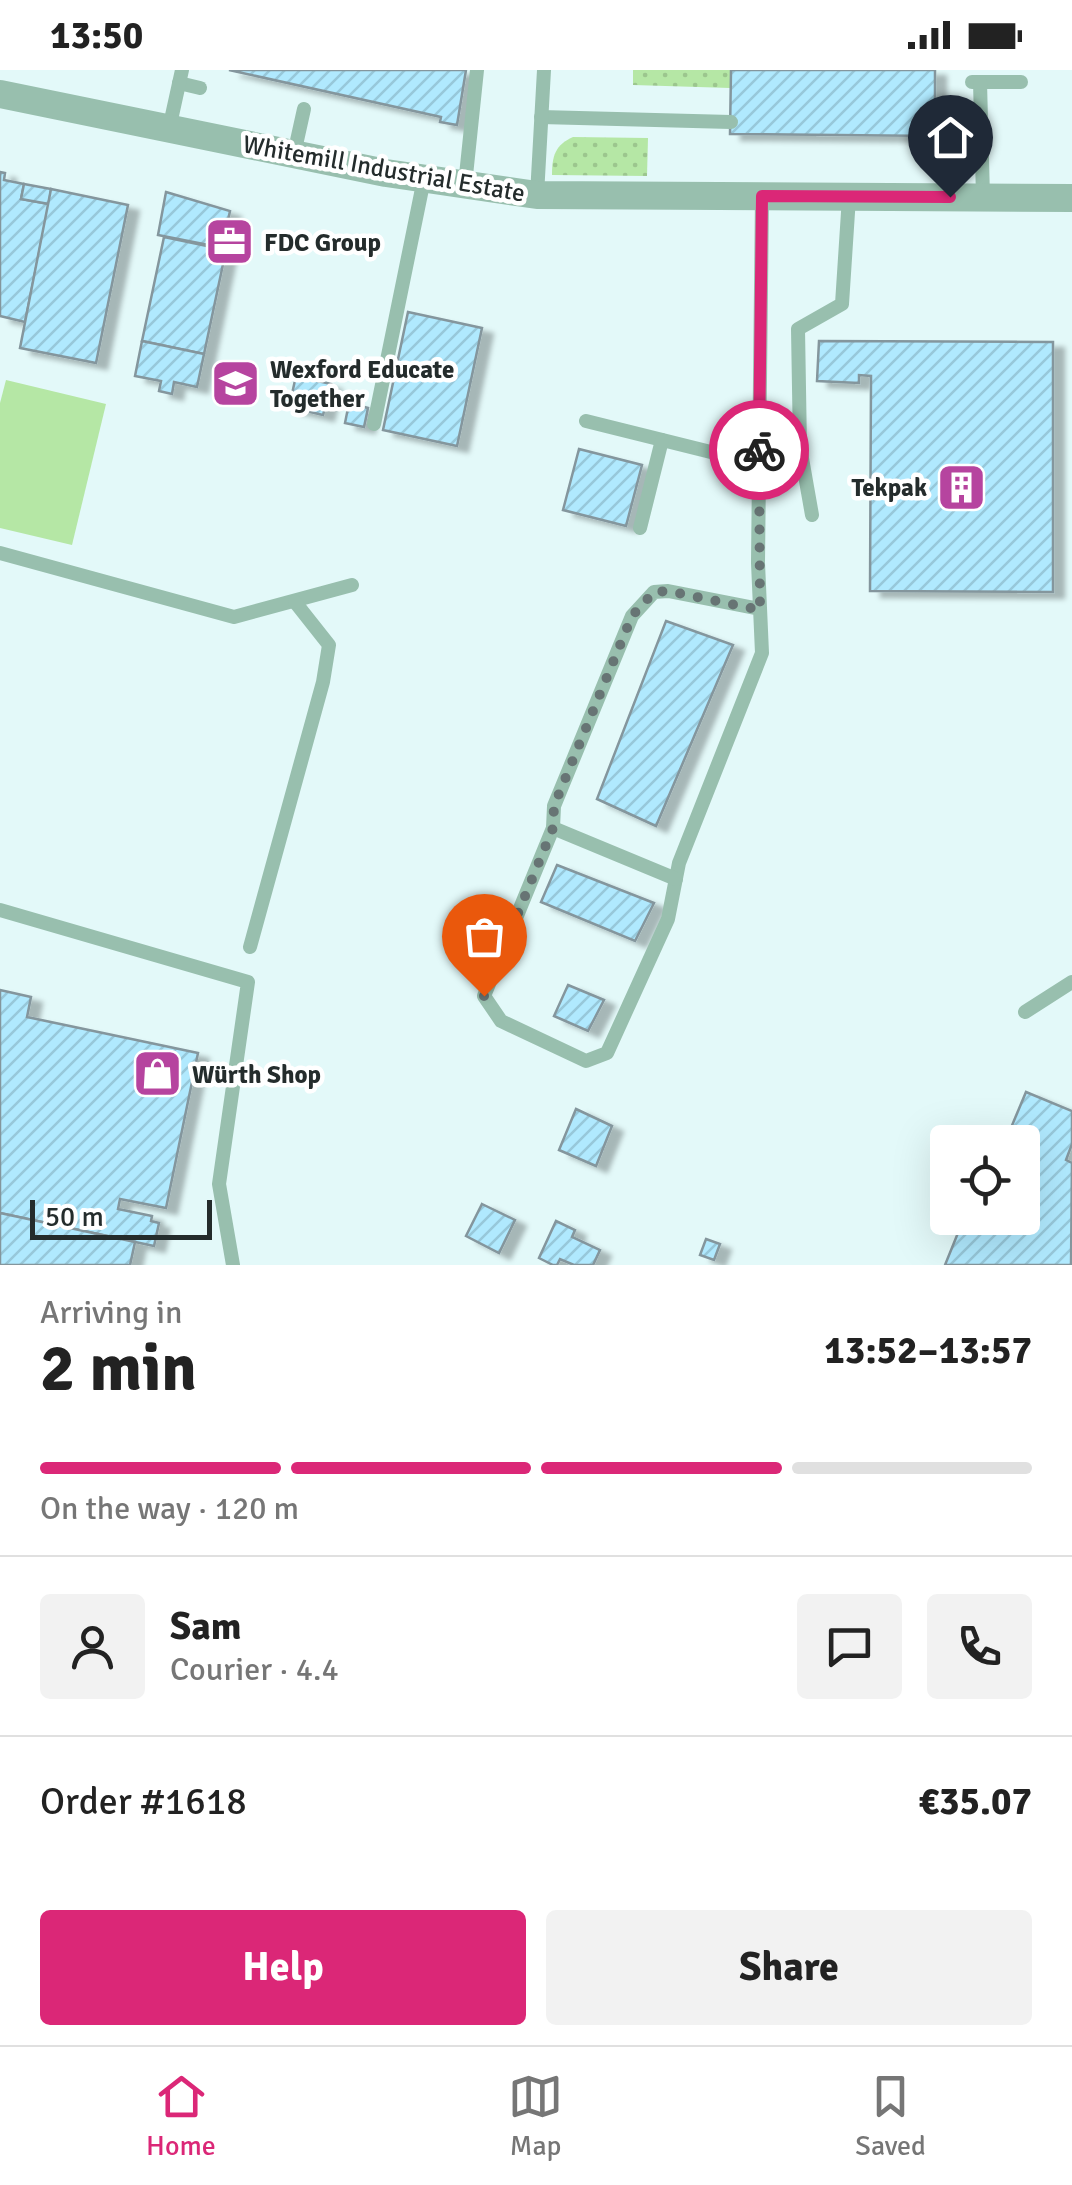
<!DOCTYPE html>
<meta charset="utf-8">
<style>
:root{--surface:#fff;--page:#f2f2f2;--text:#222;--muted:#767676;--line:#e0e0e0;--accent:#db2777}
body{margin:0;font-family:Signika,sans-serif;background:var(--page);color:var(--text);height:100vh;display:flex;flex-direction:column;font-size:38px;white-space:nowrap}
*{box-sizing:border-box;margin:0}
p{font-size:32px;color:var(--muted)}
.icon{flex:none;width:55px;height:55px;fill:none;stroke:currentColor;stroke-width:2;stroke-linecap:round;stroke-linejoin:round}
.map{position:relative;height:1195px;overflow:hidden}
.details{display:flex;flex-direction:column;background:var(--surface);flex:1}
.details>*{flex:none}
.fabs{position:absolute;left:930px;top:1055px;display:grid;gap:20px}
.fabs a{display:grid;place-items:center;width:110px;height:110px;border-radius:10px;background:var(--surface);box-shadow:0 10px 40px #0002;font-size:50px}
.scale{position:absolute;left:30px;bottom:25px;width:182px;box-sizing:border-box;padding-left:10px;border:5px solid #242c2c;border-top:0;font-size:28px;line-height:35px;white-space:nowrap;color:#242c2c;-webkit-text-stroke:8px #fff;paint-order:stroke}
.pin{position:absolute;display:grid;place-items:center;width:85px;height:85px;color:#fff;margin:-102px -42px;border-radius:50% 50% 50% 0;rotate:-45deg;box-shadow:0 0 10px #0007}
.pin .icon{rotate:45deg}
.courier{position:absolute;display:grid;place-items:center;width:100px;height:100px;margin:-50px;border:8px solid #db2777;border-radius:50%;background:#fff;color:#222;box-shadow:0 2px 12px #0007}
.overview em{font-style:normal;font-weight:800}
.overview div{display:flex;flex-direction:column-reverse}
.overview{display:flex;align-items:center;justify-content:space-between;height:170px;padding:0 40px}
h1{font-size:65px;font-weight:800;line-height:75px}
.bar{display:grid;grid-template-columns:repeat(4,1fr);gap:15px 10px;align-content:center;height:120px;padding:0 40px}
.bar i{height:12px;border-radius:8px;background:var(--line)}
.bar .current{background:var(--accent)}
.bar p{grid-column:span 4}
.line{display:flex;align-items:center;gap:25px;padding:0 40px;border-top:2px solid var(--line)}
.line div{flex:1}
.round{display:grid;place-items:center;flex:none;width:105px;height:105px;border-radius:10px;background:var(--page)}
.action{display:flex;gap:20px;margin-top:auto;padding:20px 40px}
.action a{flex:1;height:115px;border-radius:10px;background:var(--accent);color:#fff;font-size:40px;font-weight:800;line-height:115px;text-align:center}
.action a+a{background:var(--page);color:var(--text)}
.status{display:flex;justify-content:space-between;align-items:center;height:70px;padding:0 50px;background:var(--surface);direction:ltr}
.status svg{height:28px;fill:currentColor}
.tab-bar{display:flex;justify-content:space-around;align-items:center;height:140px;border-top:2px solid var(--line);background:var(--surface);font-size:28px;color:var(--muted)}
.tab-bar a{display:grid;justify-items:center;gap:5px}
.tab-bar .current{color:var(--accent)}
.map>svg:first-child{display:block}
</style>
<div class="status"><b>13:50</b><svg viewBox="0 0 49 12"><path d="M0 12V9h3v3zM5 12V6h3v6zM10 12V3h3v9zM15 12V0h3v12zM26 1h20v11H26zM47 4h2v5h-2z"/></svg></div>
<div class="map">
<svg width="1072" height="1195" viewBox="0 0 1072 1195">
<defs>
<pattern id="grass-dots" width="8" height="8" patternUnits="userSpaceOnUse" patternTransform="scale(2.5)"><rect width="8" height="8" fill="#b5e7a5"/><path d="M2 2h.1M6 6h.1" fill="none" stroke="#9cc68e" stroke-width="1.8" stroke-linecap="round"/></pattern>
<pattern id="building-hatch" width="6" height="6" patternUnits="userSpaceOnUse" patternTransform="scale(2.5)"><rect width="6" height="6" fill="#b0e9fe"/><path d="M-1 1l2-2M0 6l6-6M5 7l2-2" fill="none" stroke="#97c8da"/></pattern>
<filter id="shadow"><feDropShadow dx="11" dy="6" stdDeviation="2.5" flood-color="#0004"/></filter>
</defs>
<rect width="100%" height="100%" fill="#e3f9f9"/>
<g fill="url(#grass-dots)">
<path d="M633 0H731L730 18 633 15Z"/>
<path d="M573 67 648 68 647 106 552 105C552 86 555 75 573 67Z"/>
</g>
<path fill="#b5e7a5" d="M6 310 106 334 72 475 0 458V333Z"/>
<g fill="url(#building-hatch)" stroke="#84969d" stroke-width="2.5" filter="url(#shadow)">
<path d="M229 0H466L457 55 440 52 441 47Z"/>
<path d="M731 0H935V66L730 64Z"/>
<path d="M0 102 5 103 4 110 24 114 21 129 49 134 25 252 0 246Z"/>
<path d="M24 114 51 119 49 134 21 129Z"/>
<path d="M51 119 128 135 96 293 20 278Z"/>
<path d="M166 122 230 141 225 164 237 168 234 180 158 165Z"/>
<path d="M164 167 226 180 204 284 142 271Z"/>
<path d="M408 242 482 258 457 376 383 360Z"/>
<path d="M142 271 204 284 197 317 174 312 172 324 159 321 161 311 135 306Z"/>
<path d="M819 271 1053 272V522L870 521 871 306 859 305V313L817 311Z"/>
<path d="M296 306 331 314 323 345 289 337Z"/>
<path d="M349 333 368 338 364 357 345 353Z"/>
<path d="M579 379 642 395 626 456 563 440Z"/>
<path d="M666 551 733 575 656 756 597 729Z"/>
<path d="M557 795 654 833 635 871 541 832Z"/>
<path d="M568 915 604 930 588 961 554 946Z"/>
<path d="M0 920 31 927 27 947 198 983 166 1138 120 1129 118 1139 152 1146 151 1151 159 1153 154 1176 0 1143Z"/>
<path d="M1026 1022 1072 1041V1074L1066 1090 1072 1093 1071 1195H945L964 1148H1022V1072H995L999 1061 1008 1065Z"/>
<path d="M576 1039 612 1056 596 1096 559 1080Z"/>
<path d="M482 1134 515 1150 499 1183 466 1166Z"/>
<path d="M0 1143 135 1172 130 1195H0Z"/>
<path d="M556 1151 575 1160 572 1167 600 1180 593 1195H574L560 1189 557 1195H553L539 1188Z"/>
<path d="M706 1169 720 1174 714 1190 700 1185Z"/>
</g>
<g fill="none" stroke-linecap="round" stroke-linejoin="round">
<g stroke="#98bfae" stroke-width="14">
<path d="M972 12H1021"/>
<path d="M980 12 983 127"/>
<path d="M179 13 200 18"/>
<path d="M541 47 731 52"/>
<path d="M169 59 182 0"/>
<path d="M294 84 304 39"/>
<path d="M465 115 477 0"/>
<path d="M537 125 544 0"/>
<path d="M586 351 759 394"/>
<path d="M374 354 424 109"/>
<path d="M812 445 800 377 798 259 842 234 849 127"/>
<path d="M640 458 662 370"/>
<path d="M0 483 234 547 352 515"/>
<path d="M760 539 668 521 654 522 632 546 554 736 553 758 484 926 501 951 586 991 607 983 668 849 679 793 762 583 758 493 762 126"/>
<path d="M553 758 676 809"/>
<path d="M0 840 248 912 219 1114 233 1195"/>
<path d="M250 877 323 612 329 575 295 532"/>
<path d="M1025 942 1072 912"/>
</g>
<path stroke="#98bfae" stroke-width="28" d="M0 24 386 103 537 125 1072 128"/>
</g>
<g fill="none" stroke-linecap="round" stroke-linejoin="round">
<path stroke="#677474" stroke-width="10" stroke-dasharray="0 18" d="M484 926 553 758 554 736 632 546 654 522 668 521 760 540 759 380"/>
<path stroke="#db2777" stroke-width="12" d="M759 380 762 126 950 127"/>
</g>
<defs>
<symbol id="office-square" viewBox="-11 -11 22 22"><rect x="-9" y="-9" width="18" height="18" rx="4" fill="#b6449f" stroke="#fff"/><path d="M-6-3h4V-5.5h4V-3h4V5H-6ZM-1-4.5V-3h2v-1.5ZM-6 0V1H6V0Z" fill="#fff"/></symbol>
<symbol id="school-square" viewBox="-11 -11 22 22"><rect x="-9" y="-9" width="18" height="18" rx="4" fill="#b6449f" stroke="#fff"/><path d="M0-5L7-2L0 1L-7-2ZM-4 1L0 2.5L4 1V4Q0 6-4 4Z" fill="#fff"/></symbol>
<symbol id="building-square" viewBox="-11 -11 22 22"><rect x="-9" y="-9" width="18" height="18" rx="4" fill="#b6449f" stroke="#fff"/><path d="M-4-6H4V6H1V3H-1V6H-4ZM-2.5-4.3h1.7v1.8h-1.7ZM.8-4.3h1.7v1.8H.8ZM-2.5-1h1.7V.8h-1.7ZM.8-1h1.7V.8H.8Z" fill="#fff"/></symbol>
<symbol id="shop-square" viewBox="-11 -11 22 22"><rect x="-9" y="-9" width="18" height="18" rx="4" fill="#b6449f" stroke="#fff"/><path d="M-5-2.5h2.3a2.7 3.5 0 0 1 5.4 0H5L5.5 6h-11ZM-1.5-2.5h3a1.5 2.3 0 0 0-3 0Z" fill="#fff"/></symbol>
</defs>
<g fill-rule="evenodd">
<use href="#office-square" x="202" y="144" width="55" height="55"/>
<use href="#school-square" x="208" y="286" width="55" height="55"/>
<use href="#building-square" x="934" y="390" width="55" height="55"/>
<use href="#shop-square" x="130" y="976" width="55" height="55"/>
</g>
<g text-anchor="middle" stroke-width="9" stroke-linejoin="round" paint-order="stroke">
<g font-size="25" fill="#242c2c" stroke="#fff">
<text transform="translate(384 98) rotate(10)" y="9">Whitemill Industrial Estate</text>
</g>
<g font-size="25" font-weight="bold" fill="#242c2c" stroke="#fff" text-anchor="start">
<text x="264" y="181">FDC Group</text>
<text x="270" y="308">Wexford Educate<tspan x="270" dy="29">Together</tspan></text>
<text x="927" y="426" text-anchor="end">Tekpak</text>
<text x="192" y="1013">Würth Shop</text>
</g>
</g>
</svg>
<div class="fabs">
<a><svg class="icon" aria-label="locate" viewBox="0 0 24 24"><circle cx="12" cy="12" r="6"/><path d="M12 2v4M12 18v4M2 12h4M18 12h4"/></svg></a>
</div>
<div class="scale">50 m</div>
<div class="pin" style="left:484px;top:926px;background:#ea580c"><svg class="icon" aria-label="bag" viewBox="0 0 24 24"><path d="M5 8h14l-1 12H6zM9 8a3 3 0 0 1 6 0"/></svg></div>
<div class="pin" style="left:950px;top:127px;background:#1f2937"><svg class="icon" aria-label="home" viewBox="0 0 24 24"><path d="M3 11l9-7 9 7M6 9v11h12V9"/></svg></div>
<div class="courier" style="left:759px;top:380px"><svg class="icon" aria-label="bike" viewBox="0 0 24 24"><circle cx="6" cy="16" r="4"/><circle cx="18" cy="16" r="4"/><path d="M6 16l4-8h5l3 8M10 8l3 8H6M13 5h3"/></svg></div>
</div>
<section class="details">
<div class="overview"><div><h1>2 min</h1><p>Arriving in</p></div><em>13:52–13:57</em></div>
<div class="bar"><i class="current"></i><i class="current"></i><i class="current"></i><i></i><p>On the way · 120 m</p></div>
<div class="line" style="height:180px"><a class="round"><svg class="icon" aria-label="person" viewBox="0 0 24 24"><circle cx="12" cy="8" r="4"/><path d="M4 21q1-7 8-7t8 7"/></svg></a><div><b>Sam</b><p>Courier · 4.4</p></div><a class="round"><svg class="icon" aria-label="chat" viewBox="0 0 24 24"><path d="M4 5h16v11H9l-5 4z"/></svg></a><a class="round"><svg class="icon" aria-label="phone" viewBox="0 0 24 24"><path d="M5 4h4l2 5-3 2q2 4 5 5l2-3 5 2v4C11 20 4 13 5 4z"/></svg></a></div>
<div class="line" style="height:130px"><div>Order #1618</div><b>€35.07</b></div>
<div class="action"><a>Help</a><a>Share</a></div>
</section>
<nav class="tab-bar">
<a class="current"><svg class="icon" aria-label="home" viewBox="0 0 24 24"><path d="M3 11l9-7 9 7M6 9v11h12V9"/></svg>Home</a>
<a><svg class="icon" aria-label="map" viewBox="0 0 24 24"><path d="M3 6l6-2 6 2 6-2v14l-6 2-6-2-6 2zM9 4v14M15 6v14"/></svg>Map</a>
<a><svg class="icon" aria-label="saved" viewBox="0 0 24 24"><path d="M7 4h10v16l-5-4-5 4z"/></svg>Saved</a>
</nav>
